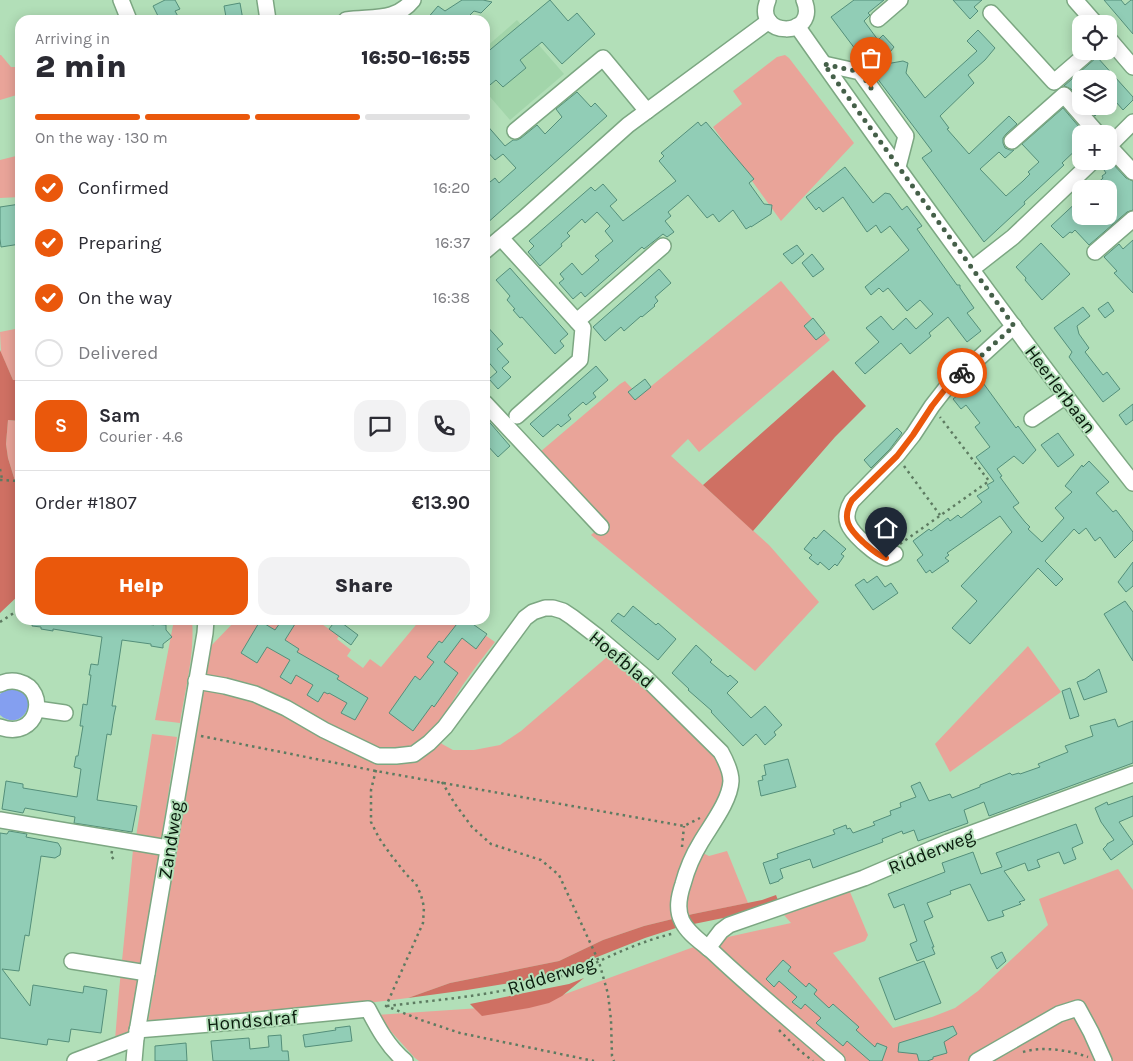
<!DOCTYPE html>
<meta charset="utf-8">
<style>
:root{--surface:#fff;--page:#f2f2f3;--text:#2b2b33;--muted:#7c7c81;--line:#e1e1e2;--accent:#ea580c}
body{margin:0;font-family:Karla,sans-serif;background:var(--page);color:var(--text);height:100vh;display:flex;flex-direction:column;font-size:19px;white-space:nowrap}
*{box-sizing:border-box;margin:0}
p{font-size:16px;color:var(--muted)}
.icon{flex:none;width:28px;height:28px;fill:none;stroke:currentColor;stroke-width:2;stroke-linecap:round;stroke-linejoin:round}
.map{position:relative;flex:1;overflow:hidden}
.details{position:absolute;left:15px;top:15px;width:475px;height:610px;display:flex;flex-direction:column;background:var(--surface);border-radius:15px;box-shadow:0 2px 12px #0003}
.details>*{flex:none}
.buttons{position:absolute;left:1072px;top:15px;display:grid;gap:10px}
.buttons a{display:grid;place-items:center;width:45px;height:45px;border-radius:10px;background:var(--surface);box-shadow:0 2px 12px #0003;font-size:25px}
.pin{position:absolute;display:grid;place-items:center;width:42px;height:42px;color:#fff;margin:-51px -21px;border-radius:50% 50% 50% 0;rotate:-45deg;box-shadow:0 0 5px #0007}
.pin .icon{rotate:45deg}
.courier{position:absolute;display:grid;place-items:center;width:50px;height:50px;margin:-25px;border:4px solid #ea580c;border-radius:50%;background:#fff;color:#222;box-shadow:0 1px 6px #0007}
.overview em{font-style:normal;font-weight:800}
.overview div{display:flex;flex-direction:column-reverse}
.overview{display:flex;align-items:center;justify-content:space-between;height:85px;padding:0 20px}
h1{font-size:32px;font-weight:800;line-height:38px}
.bar{display:grid;grid-template-columns:repeat(4,1fr);gap:8px 5px;align-content:center;height:60px;padding:0 20px}
.bar i{height:6px;border-radius:4px;background:var(--line)}
.bar .current{background:var(--accent)}
.bar p{grid-column:span 4}
.line{display:flex;align-items:center;gap:12px;padding:0 20px;border-top:1px solid var(--line)}
.line div{flex:1}
.round{display:grid;place-items:center;flex:none;width:52px;height:52px;border-radius:15px;background:var(--page)}
ol{padding:0 20px;list-style:none}
li{display:flex;align-items:center;gap:15px;height:55px}
li p{margin-inline-start:auto}
li .icon{padding:5px;border-radius:50%;background:var(--accent);color:#fff;stroke-width:4}
li:last-child{color:var(--muted)}
li i{width:28px;height:28px;border:2px solid var(--line);border-radius:50%}
.action{display:flex;gap:10px;margin-top:auto;padding:10px 20px}
.action a{flex:1;height:58px;border-radius:15px;background:var(--accent);color:#fff;font-size:20px;font-weight:800;line-height:58px;text-align:center}
.action a+a{background:var(--page);color:var(--text)}
.map>svg:first-child{display:block}
</style>
<div class="map">
<svg width="1133" height="1061" viewBox="0 0 1133 1061">
<rect width="100%" height="100%" fill="#b2dfb8"/>
<path fill="#a2d5aa" d="M517 20 564 74 510 120 485 91V48Z"/>
<g fill="#e9a499">
<path d="M0 55H1L11 67H20V94L0 100Z"/>
<path d="M785 55 789 58 854 143 781 221 713 127 742 104 733 91 777 57Z"/>
<path d="M20 155V197L0 198V160Z"/>
<path d="M781 281 830 340 699 452 688 439 671 456 769 545 819 602 755 671 591 535 607 521 540 452 620 384 625 381 639 396Z"/>
<path d="M20 328V380H13L1 353 0 332Z"/>
<path d="M8 420 20 421V482L15 481 8 458 6 444Z"/>
<path d="M174 620H192C195 654 185 690 180 723L155 720Z"/>
<path d="M236 620H316L339 636 337 639 351 650 347 656 363 668 370 659 381 667 420 620H463L495 642C473 670 450 699 437 733L442 744 453 750H474L500 745 521 731 607 657 665 702 720 761 724 786 716 805 692 848 709 856 727 851 748 903 693 914 644 926 603 940 559 961 450 983 408 998 262 1016 148 1022 193 750 209 648Z"/>
<path d="M1028 646 1061 692 950 772 935 744Z"/>
<path d="M152 734 177 737 161 841 136 837Z"/>
<path d="M133 850 159 854 131 1030 115 1040 119 991Z"/>
<path d="M1118 869 1133 890V1061H419L415 1058 376 1015 538 1004 710 941 791 923 784 915 850 892 868 935 865 941 833 953 893 1028 932 1017 955 1008 978 991 1048 925 1039 899Z"/>
</g>
<g fill="#cf7063">
<path d="M0 350 13 380H20V421L8 420 6 444 8 458 15 481 20 482V594L0 613Z"/>
<path d="M833 370 866 406 835 437 753 531 703 485Z"/>
<path d="M776 895 779 903 733 916 679 927 645 938 567 969 534 979 467 990 408 998 450 983 559 961 603 940 644 926 693 914 762 900Z"/>
<path d="M584 978 562 996 549 1003 529 1008 482 1016 470 1004 569 984Z"/>
</g>
<path fill="#849ff0" d="M14 688C43 696 22 734 0 715V694L5 690Z"/>
<g fill="#91cdb6" stroke="#548f7a">
<path d="M165 0H175L180 9 175 11 180 20H160L153 6Z"/>
<path d="M462 0H483L492 2 481 13 474 11 465 20H426L438 6 445 11Z"/>
<path d="M550 0 568 21 577 13 595 34 562 64 542 42 520 60 526 68 503 87 496 80 485 89V54Z"/>
<path d="M854 0H884L868 13 870 15 864 21 878 40 883 35 894 47 880 65 903 61 908 63 906 73 925 98 977 51 967 41 978 30 995 48 985 60 968 75 974 83 940 116 949 128 947 129 969 154 1009 116 1017 124 1006 134 1003 138V143L1005 148 1010 150H1014L1005 158 999 152 980 169 1006 196 1023 181 1030 174 1028 172 1039 162 1022 144 1063 108 1085 134H1081V145L1062 163 1064 165 1024 202 1025 204 984 242 922 158 932 151 831 17Z"/>
<path d="M953 0H982L974 7 978 11 970 19Z"/>
<path d="M1104 0H1121L1125 5 1131 0H1133V34Z"/>
<path d="M240 3 243 20H229V17H226L224 6Z"/>
<path d="M1097 57 1133 97V100L1123 110 1116 102 1114 104 1109 98V79H1081V101L1071 89 1064 86Z"/>
<path d="M577 92 591 107 595 103 607 116 485 225V186L495 178 499 183 516 168 503 154 495 160 485 149V123L505 146 513 140H517L521 138 537 125 545 134 562 117 556 109Z"/>
<path d="M1086 106H1105L1095 116Z"/>
<path d="M698 122 701 126 706 122 754 179 749 183 764 204 772 205 771 214 751 227V226L746 229 733 210 719 222 713 214 707 218 688 195 668 212 671 216 665 221 674 232 667 237 663 234 644 249 642 247 585 297 581 292 573 299 559 283 564 279 560 274 572 263 582 275 599 260 595 256 613 241 605 231 610 226 597 212 585 223 582 219 567 233 570 236 561 244 562 246 540 266 528 252 534 246 529 241 591 187 595 191 603 184 617 200 610 206 623 221 676 181 659 161 664 156 661 153Z"/>
<path d="M1112 163 1126 178 1133 181V210L1127 212 1089 245 1075 230 1072 233 1070 232 1063 238 1051 226 1081 198V216H1109V189H1091L1103 178 1102 176 1106 173 1104 170Z"/>
<path d="M845 167 873 203 885 193 890 194 902 210 907 206 922 226 917 229 957 285H960V288L974 308 967 313 981 331 967 342 948 317 929 333 931 336 910 354 901 343 865 374 855 363 879 342 866 328 881 316 893 330 906 318 916 329 933 314 920 300 907 311 888 288 883 292 879 288 871 295 865 287 909 250 890 226 881 233 876 225 867 232 843 197 823 212 819 207 816 210 806 197Z"/>
<path d="M20 204V244L1 247 0 239V207Z"/>
<path d="M1133 240V293L1114 273 1117 271 1104 257 1119 244 1123 249Z"/>
<path d="M1041 243 1070 274 1042 300 1025 280 1026 278 1016 267Z"/>
<path d="M797 245 804 254 792 264 783 254Z"/>
<path d="M812 254 824 269 813 277 802 263Z"/>
<path d="M510 268 568 334 560 341 564 346 555 354 522 317 520 318 513 310 515 309 507 300 510 296 496 280Z"/>
<path d="M659 269 671 283 655 297 658 301 654 305 655 306 642 317 641 316 624 331 621 327 605 341 593 327Z"/>
<path d="M1108 302 1114 311 1105 318 1098 309Z"/>
<path d="M1083 307 1090 316 1077 326 1079 334 1089 348 1085 352 1103 375 1107 372 1120 389 1103 402 1069 357 1072 352 1054 328Z"/>
<path d="M813 318 825 333 816 340 804 326Z"/>
<path d="M485 324 503 344 497 349 509 362 502 368 511 377 498 389 489 379 497 372 485 358Z"/>
<path d="M596 366 608 380 593 393 596 397 586 405 583 402 568 415 571 419 561 427 558 424 543 437 530 424Z"/>
<path d="M978 376 1016 428 1018 426 1036 450 1023 464 1014 456 997 469 1002 476 1000 477 1019 503 1013 507 1025 522 1030 527 1028 529 1042 542 1064 518 1055 508 1072 492 1065 486 1082 465 1083 467 1089 461 1109 482 1096 493 1113 512 1116 510 1133 532V540L1115 558 1100 537 1095 541 1086 528 1079 534 1074 529 1045 561 1063 579 1056 586 1038 568 970 644 952 628 977 601 961 586 1012 532 1000 516 947 553 949 555 945 558 949 561 932 573 930 570 926 573 917 560 923 555 913 541 929 529 931 531 948 518 950 521 958 515 961 518 982 502 977 496 989 488 987 485 994 481 976 457 990 447 975 427 980 423 966 405 961 409 953 399 966 389 964 386Z"/>
<path d="M645 379 651 387 635 400 628 392Z"/>
<path d="M1133 404V420L1126 425 1119 415Z"/>
<path d="M485 417 510 446 498 457 485 443Z"/>
<path d="M897 428 902 433 890 449 871 468 864 460Z"/>
<path d="M1058 433 1074 455 1058 467 1041 445Z"/>
<path d="M824 530 846 549 841 554 844 556 837 566 835 564 829 570 820 562 818 565 809 558 812 555 804 549 814 537 816 539Z"/>
<path d="M1133 562V586L1126 592 1118 582Z"/>
<path d="M877 576 885 587 891 583 898 593 873 610 855 585 864 579 867 583Z"/>
<path d="M1125 601 1133 612V661L1104 614Z"/>
<path d="M633 606 656 625 658 623 676 639 658 660 611 621 618 613 624 617Z"/>
<path d="M33 620H121L154 625 155 624 166 625V630L172 637 163 644V648L151 646V644L122 640 112 706H116L114 715 111 735 107 734 97 800 137 806 132 832 74 823 75 817 25 808 23 813 2 809 6 781 23 784V788L77 797 81 769 74 767 76 756H78L83 726H80L83 704 87 705 91 675H89L91 664 98 665 102 637 53 629V631L41 629V627L32 626Z"/>
<path d="M282 620H288L295 624 285 640 299 649 297 652 339 676 337 679 368 698 355 720 341 713 347 703 329 693 328 694 324 692 318 702 307 695 313 685 296 675 291 684 280 677 290 660 267 647 257 663 241 653 260 621 275 630Z"/>
<path d="M336 620H338L358 635 351 645 329 629Z"/>
<path d="M460 620H467L487 634 476 649 462 638 444 662 458 673 434 707 432 705 413 731 389 713 415 676 420 680 434 662 427 657 439 641 442 643Z"/>
<path d="M696 645 712 660 710 662 728 677 730 675 738 682 727 693 751 718 765 706 782 725 774 732 776 735 765 745 756 734 743 746 711 712 712 711 688 690 689 689 672 673Z"/>
<path d="M1099 669 1107 692 1084 700 1077 682 1085 679Z"/>
<path d="M1070 688 1079 716 1070 719 1062 691Z"/>
<path d="M1115 719 1118 727 1133 721V763L989 816 984 802 964 810 968 823 918 841 914 830 903 834 902 831 882 839 883 842 813 868 810 859 780 869 783 878 779 880V881L770 884 763 863 778 858 777 854 835 834 833 830 846 825 847 829 850 828 853 833 875 825 873 822 891 815 890 811 901 807 900 803 916 797 911 786 920 782 929 801 950 794 952 798 980 787V785L1010 773 1012 775 1019 773 1020 774 1040 767 1038 764 1068 752 1065 746 1093 736 1090 726Z"/>
<path d="M788 759 796 787 761 796 758 781 763 780 762 776 766 775 764 765Z"/>
<path d="M1133 796V816L1119 822 1133 842V844L1111 860 1103 849 1107 845V844L1114 840 1101 822 1095 808 1107 802 1108 805Z"/>
<path d="M1076 824 1083 843 1072 848 1076 859 1064 864 1059 852 1037 860 1040 867 1028 871 1025 863 1004 871 1025 900 1019 902 1021 904 1002 911 1004 916 988 921 970 884 950 891 951 894 927 903 933 917 924 921 934 947H932L935 954 917 961 910 944 917 941 904 904 894 908 888 894 945 872 942 863 973 852 981 874 1002 867 996 853Z"/>
<path d="M9 831 27 834 26 837 58 843 61 848 60 855 55 858 41 856 29 936 25 935 19 971 2 969 30 1006 33 985 83 993 84 986 107 990 101 1033 71 1029 69 1042 48 1039 47 1045 0 1038V833L7 834Z"/>
<path d="M1002 952 1006 961 997 969 991 957Z"/>
<path d="M783 960 791 967 788 971 806 987 809 983 817 990 814 994 829 1008 833 1004 859 1027 856 1030 875 1047 877 1043 887 1047 882 1061H870L847 1041 843 1046 816 1023 821 1018 805 1004 801 1009 792 1002 797 997 779 981 774 987 766 979Z"/>
<path d="M924 961 941 1003 895 1020 879 978Z"/>
<path d="M350 1026 352 1041 305 1047 303 1035 336 1030 335 1028Z"/>
<path d="M953 1026 957 1034 944 1042 947 1053 933 1057V1059L927 1061H919L917 1054 898 1052 899 1043Z"/>
<path d="M281 1035 282 1051H288L289 1061H213L211 1041 249 1038 250 1049 269 1047 268 1036Z"/>
<path d="M186 1043 187 1061H155V1046Z"/>
</g>
<g fill="none" stroke-linecap="round" stroke-linejoin="round">
<defs>
<g id="minor">
<path d="M121 0 129 20"/>
<path d="M265 0 268 20"/>
<path d="M768 0C752 38 820 39 804 0"/>
<path d="M1075 0 1096 24"/>
<path d="M991 13 1054 82 1090 51"/>
<path d="M878 19 900 0"/>
<path d="M346 20C372 16 395 22 413 0"/>
<path d="M797 26C906 181 1016 334 1133 483"/>
<path d="M1109 39 1133 67"/>
<path d="M824 64 860 72 906 136 898 167"/>
<path d="M515 131 603 58 647 111"/>
<path d="M1012 141 1064 95 1098 134"/>
<path d="M1109 146 1133 172"/>
<path d="M1109 146 1133 122"/>
<path d="M501 238 583 328 580 360 517 416"/>
<path d="M485 251 523 219 628 125 769 21"/>
<path d="M1095 252 1133 219"/>
<path d="M972 269 1013 237 1093 161"/>
<path d="M577 321 663 246"/>
<path d="M485 403 601 527"/>
<path d="M1032 419 1066 396"/>
<path d="M895 554 886 558C877 555 870 548 863 542 849 529 841 519 852 501L897 455 913 435 932 406 946 388 1014 326"/>
<path d="M196 681 225 686 255 694 286 708 324 730 378 756H396L414 754 429 743 445 727 525 618 533 612 545 608H553L563 611 572 617 598 637 644 676 721 752C726 761 731 771 731 781 730 801 711 825 701 842 693 855 687 869 683 884 679 896 676 909 682 921 688 934 703 943 714 953 753 990 796 1025 837 1061"/>
<path d="M0 684C6 681 12 680 19 682 50 690 38 741 0 727"/>
<path d="M37 709 65 713"/>
<path d="M0 820 168 848"/>
<path d="M708 948 721 931 729 925 864 878 948 842 1133 774"/>
<path d="M72 961 147 973"/>
<path d="M137 1030 247 1021 368 1009C378 1028 388 1047 405 1061"/>
<path d="M75 1061 136 1038"/>
<path d="M134 1061 136 1038 205 633 206 620"/>
<path d="M977 1061 1059 1014 1078 1008 1091 1032 1104 1061"/>
</g>
</defs>
<use href="#minor" stroke="#7ca782" stroke-width="18"/>
<g stroke="#5d7b61" stroke-width="2.5" stroke-dasharray="2.5 4" stroke-linecap="butt">
<path d="M904 466 940 515"/>
<path d="M0 469 2 479"/>
<path d="M0 480 20 481"/>
<path d="M900 544 989 481 940 417"/>
<path d="M0 622 20 609"/>
<path d="M201 736 376 771 684 826 700 818"/>
<path d="M376 770 371 790V822L379 838 391 855 406 874 416 884 421 895 424 907 423 923 386 1006 421 1020 460 1033 594 1061"/>
<path d="M442 782 455 804 472 827 491 844 541 860 559 875 599 962 608 994 611 1020 612 1056 614 1061"/>
<path d="M682 847 684 826"/>
<path d="M112 851 111 856 115 861"/>
<path d="M387 1006C447 999 509 994 568 974 587 968 605 958 624 950 641 943 658 937 675 933"/>
<path d="M779 1030 799 1050 813 1061"/>
<path d="M1023 1052C1043 1046 1068 1050 1088 1057"/>
</g>
<use href="#minor" stroke="#fff" stroke-width="15"/>
</g>
<g fill="none" stroke-linecap="round" stroke-linejoin="round">
<path stroke="#456049" stroke-width="5" stroke-dasharray="0 9" d="M871 88 860 72 824 64 1014 326 962 373"/>
<path stroke="#ea580c" stroke-width="6" d="M886 558C877 555 870 548 863 542 849 529 841 519 852 500L897 456 913 435 932 406 946 388 962 373"/>
</g>
<g text-anchor="middle" stroke-width="4" stroke-linejoin="round" paint-order="stroke">
<g font-size="19" fill="#0a1b0d" stroke="#b2dfb8">
<text transform="translate(1061 389) rotate(53)" y="7">Heerlerbaan</text>
<text transform="translate(622 659) rotate(40)" y="7">Hoefblad</text>
<text transform="translate(170 840) rotate(-81)" y="7">Zandweg</text>
<text transform="translate(931 851) rotate(-22)" y="7">Ridderweg</text>
<text transform="translate(551 975) rotate(-17)" y="7">Ridderweg</text>
<text transform="translate(252 1020) rotate(-5)" y="7">Hondsdraf</text>
</g>
</g>
</svg>
<div class="buttons">
<a><svg class="icon" aria-label="locate" viewBox="0 0 24 24"><circle cx="12" cy="12" r="6"/><path d="M12 2v4M12 18v4M2 12h4M18 12h4"/></svg></a>
<a><svg class="icon" aria-label="layers" viewBox="0 0 24 24"><path d="M12 4l9 5-9 5-9-5zM3 14l9 5 9-5"/></svg></a>
<a>+</a>
<a>−</a>
</div>
<div class="pin" style="left:871px;top:88px;background:#ea580c"><svg class="icon" aria-label="bag" viewBox="0 0 24 24"><path d="M5 8h14l-1 12H6zM9 8a3 3 0 0 1 6 0"/></svg></div>
<div class="pin" style="left:886px;top:558px;background:#1f2937"><svg class="icon" aria-label="home" viewBox="0 0 24 24"><path d="M3 11l9-7 9 7M6 9v11h12V9"/></svg></div>
<div class="courier" style="left:962px;top:373px"><svg class="icon" aria-label="bike" viewBox="0 0 24 24"><circle cx="6" cy="16" r="4"/><circle cx="18" cy="16" r="4"/><path d="M6 16l4-8h5l3 8M10 8l3 8H6M13 5h3"/></svg></div>
<section class="details">
<div class="overview"><div><h1>2 min</h1><p>Arriving in</p></div><em>16:50–16:55</em></div>
<div class="bar"><i class="current"></i><i class="current"></i><i class="current"></i><i></i><p>On the way · 130 m</p></div>
<ol>
<li><svg class="icon" aria-label="check" viewBox="0 0 24 24"><path d="M5 12l5 5 9-10"/></svg>Confirmed<p>16:20</p></li>
<li><svg class="icon" aria-label="check" viewBox="0 0 24 24"><path d="M5 12l5 5 9-10"/></svg>Preparing<p>16:37</p></li>
<li><svg class="icon" aria-label="check" viewBox="0 0 24 24"><path d="M5 12l5 5 9-10"/></svg>On the way<p>16:38</p></li>
<li><i></i>Delivered</li>
</ol>
<div class="line" style="height:90px"><b class="round" style="background:var(--accent);color:#fff">S</b><div><b>Sam</b><p>Courier · 4.6</p></div><a class="round"><svg class="icon" aria-label="chat" viewBox="0 0 24 24"><path d="M4 5h16v11H9l-5 4z"/></svg></a><a class="round"><svg class="icon" aria-label="phone" viewBox="0 0 24 24"><path d="M5 4h4l2 5-3 2q2 4 5 5l2-3 5 2v4C11 20 4 13 5 4z"/></svg></a></div>
<div class="line" style="height:65px"><div>Order #1807</div><b>€13.90</b></div>
<div class="action"><a>Help</a><a>Share</a></div>
</section>
</div>
